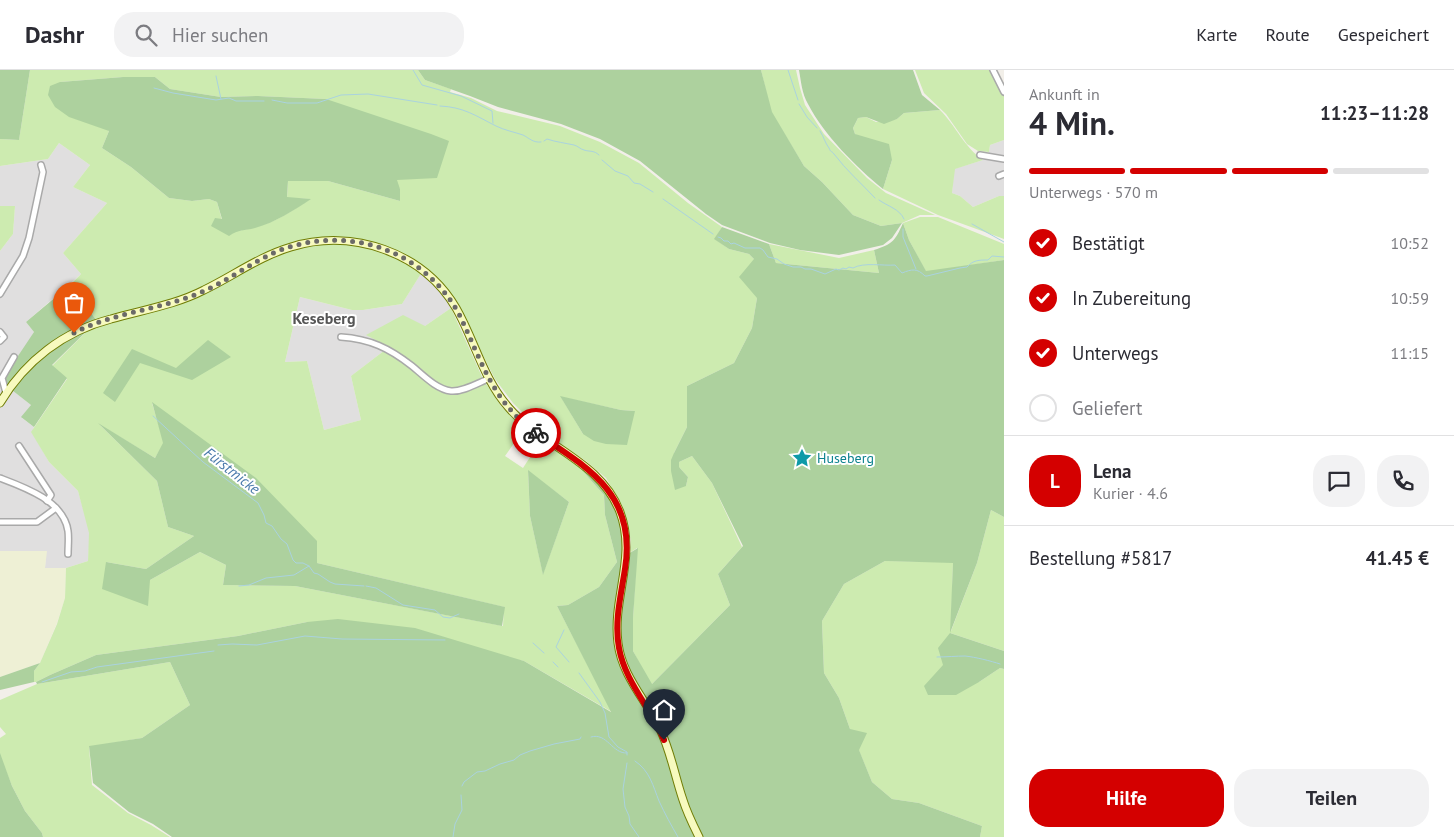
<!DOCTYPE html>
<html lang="de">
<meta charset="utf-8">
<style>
:root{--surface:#fff;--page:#f2f2f3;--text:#2b2b33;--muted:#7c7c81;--line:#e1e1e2;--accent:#d40000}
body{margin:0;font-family:"PT Sans",sans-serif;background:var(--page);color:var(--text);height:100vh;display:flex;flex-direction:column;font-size:19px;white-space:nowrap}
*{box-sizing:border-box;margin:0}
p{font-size:16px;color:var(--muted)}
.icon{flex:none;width:28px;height:28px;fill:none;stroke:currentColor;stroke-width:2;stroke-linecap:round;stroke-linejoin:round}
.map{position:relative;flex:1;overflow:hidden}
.details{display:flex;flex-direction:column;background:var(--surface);width:450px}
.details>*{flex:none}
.pin{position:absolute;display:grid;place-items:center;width:42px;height:42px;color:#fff;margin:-51px -21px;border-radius:50% 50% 50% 0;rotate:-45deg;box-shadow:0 0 5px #0007}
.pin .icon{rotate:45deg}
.courier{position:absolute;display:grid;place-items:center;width:50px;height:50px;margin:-25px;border:4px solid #d40000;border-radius:50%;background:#fff;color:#222;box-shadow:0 1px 6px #0007}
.head em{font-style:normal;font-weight:800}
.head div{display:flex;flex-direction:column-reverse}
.head{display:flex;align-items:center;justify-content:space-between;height:85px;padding:0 25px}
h1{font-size:32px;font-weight:800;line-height:38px}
.bar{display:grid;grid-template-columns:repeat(4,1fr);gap:8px 5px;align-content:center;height:60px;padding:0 25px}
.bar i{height:6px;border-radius:4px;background:var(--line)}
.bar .selected{background:var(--accent)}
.bar p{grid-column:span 4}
.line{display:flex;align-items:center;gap:12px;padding:0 25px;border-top:1px solid var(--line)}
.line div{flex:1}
.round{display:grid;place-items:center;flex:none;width:52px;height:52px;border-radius:20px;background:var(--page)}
ol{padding:0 25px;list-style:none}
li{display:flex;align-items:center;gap:15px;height:55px}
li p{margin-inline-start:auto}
li .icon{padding:5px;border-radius:50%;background:var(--accent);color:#fff;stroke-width:4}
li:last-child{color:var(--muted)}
li i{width:28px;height:28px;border:2px solid var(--line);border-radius:50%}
.cta{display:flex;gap:10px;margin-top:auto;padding:10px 25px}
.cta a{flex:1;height:58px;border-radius:20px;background:var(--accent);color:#fff;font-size:20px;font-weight:800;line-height:58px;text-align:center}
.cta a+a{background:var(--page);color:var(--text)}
header{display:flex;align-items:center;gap:30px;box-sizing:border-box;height:70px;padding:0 25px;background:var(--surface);border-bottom:1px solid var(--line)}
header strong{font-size:24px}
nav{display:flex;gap:28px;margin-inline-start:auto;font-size:18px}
.search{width:350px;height:45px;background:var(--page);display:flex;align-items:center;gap:12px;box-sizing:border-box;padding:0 18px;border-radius:20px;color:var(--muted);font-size:19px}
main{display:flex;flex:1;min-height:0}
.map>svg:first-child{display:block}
</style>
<header>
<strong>Dashr</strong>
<div class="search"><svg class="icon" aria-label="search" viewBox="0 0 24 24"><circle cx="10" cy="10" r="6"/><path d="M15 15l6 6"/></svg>Hier suchen</div>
<nav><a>Karte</a><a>Route</a><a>Gespeichert</a></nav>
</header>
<main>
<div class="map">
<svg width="1004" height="767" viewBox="0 0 1004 767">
<rect width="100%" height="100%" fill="#f2efe9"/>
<g fill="#e0dfdf">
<path d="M1004 70V126H999L973 137 960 126 952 123 954 99 983 90 989 82 990 75Z"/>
<path d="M59 73 90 95 73 117 107 133 63 183 81 204 26 252 34 262 8 317 31 335 22 348 34 357 32 362 49 392 78 421 90 463 88 491 66 498H45L46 481H0V181L13 164 15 136H0V96L48 89Z"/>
<path d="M422 202 443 224 451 238 425 256 367 265 389 277 351 306 361 350 324 360 307 291 285 292 300 227 352 240H363L402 234Z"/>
</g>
<path fill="#eef0d5" d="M0 481H47L45 498H66L65 528 57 553 40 593 0 607Z"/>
<g fill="#cdebb0" fill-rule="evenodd">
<path d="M30 0H418L425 10 451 19 450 22 471 28 497 41 560 56 600 72 639 93 688 133 722 157 715 169 729 179 749 184 754 189 757 228 752 258 734 293 687 316V357L674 383 686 416 688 407 679 397V392L692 386 712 413 742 477 718 504 730 535 651 615 633 581V548L637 478 631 482V470L622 435 606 408 586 391 539 359 513 333 495 309 468 256 449 224 430 201 422 202 402 234 363 240H352L300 227 285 292 307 291 324 360 361 350 351 306 389 277 366 265 403 245 425 256 451 238 483 309 501 336 524 359 505 386 523 398 541 370 579 397 604 425 605 445 617 492 599 517 568 535 557 536 612 642 524 591 307 552 238 566 96 585 50 605 36 612H34V601L40 593 57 554 65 528 66 498 88 491 89 463 78 421 49 392 31 362 67 309 52 296 97 251 70 215 81 204 63 183 107 133 73 117 90 95 59 73 48 89 0 96V69L19 70ZM123 7H155L170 19 221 27 258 26 326 29 400 119V131L328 111H288L287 128 310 129C285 146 267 157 236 161L222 150 217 132 209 129 192 131 169 128 131 97 102 78 109 61 60 12ZM561 327 621 340 635 341 583 364ZM152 333 317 493 504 537 503 556 295 516 223 515 226 495 200 482 150 510 106 492 146 499 194 466 168 457 157 411 100 355 155 388 164 373ZM528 401 569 432 543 504 530 446Z"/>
<path d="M761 0H796L800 18 805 35 824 64 867 108 886 123 935 145H920L902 153 881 156 853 145 822 112 804 96 771 42Z"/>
<path d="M915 0H993L1004 25V70L990 75 989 82 978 81 967 74 946 44 924 23Z"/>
<path d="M940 40C956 56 964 77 983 90L955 99 952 123 960 126 973 137 999 126H1004V169L938 145 883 119 892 90 855 64 853 58 858 48 866 47 876 52 897 49 904 43Z"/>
<path d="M0 136H15L13 164 0 181Z"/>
<path d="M920 147H938L1004 174V190L926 202 909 170 903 153Z"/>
<path d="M769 174 839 188 874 180 879 203 776 193Z"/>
<path d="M991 440 1004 447V581L950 563 979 612 1000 598 1004 599V767H980L982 756 919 733 892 729 872 712 850 659 839 628 824 603 822 551 844 514 885 491 953 492 951 561 977 493Z"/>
<path d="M170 592 190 635 142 668 89 677 92 715 128 743 151 755 170 767H43L42 763 25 741 12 716 0 686V668L6 664 0 657V630L37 614Z"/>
</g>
<g fill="#add19e">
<path d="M0 0H30L19 70 0 69Z"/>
<path d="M418 0H761L772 42 804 96 822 112 853 145 881 156 902 153 892 168 883 175 839 185 800 180 770 173 722 155 706 144 640 91 600 69 561 54 498 37 470 26 425 10Z"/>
<path d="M799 0H913L922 25 940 40 904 43 897 49 884 54 866 47 858 48 853 58 855 64 889 74 892 90 883 119C856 97 824 65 808 34 802 24 801 11 799 0Z"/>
<path d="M123 7H155L170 19 221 27 258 26 326 29 431 64 449 71 437 108 397 110 400 119V131L328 111H288L287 127 311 129C293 141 276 152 255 158 244 161 239 159 229 166L211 156 215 148 222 149 217 132 209 129 192 131 169 128 131 97 102 78 109 61 69 47 55 37 48 25 50 16 60 12Z"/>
<path d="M903 153 909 170 926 201 1004 190V447L991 440 977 493 950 563 1004 581V599L1000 598 979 612 956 625H928L924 616 943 595 938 578 950 563 953 493 885 491 844 514 822 551 824 603 839 628 850 659 867 663 859 680 872 712 892 729 919 733 982 756 980 767H172L153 754 129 742 93 713 89 676 142 668 190 635 170 592 37 614 36 612 50 605 96 585 238 566 307 552 338 549 415 558 524 591 611 642 557 536 568 535 599 517 617 492 605 445 604 425 579 397C586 403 594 408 600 415 617 435 622 459 628 484L638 478 633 548V581L652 614 730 535 718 504 743 476 712 413 692 386 679 392V397L688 407 686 416 675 420 671 401V390L674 383 687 357V316L734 293 752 258 757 228 739 207 754 189 749 184 729 179 714 169 722 157 769 174 776 193 879 203 874 180C893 174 895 171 903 153Z"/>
<path d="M70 215 97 251 52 295 67 308 34 357 21 347 31 335 8 317 4 307 34 262 26 252Z"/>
<path d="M208 270 231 287 192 310 140 293 115 332 103 323 132 279 176 298Z"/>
<path d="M560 326 621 340 635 341 627 375 606 374 594 371 583 364Z"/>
<path d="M152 332 256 408 317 471V493L505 537 502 556 295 516 223 515 226 495 200 482 150 510 148 536 102 519 106 492 146 499 194 466 168 457 157 411 98 353 155 388 163 373Z"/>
<path d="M528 400 569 432 543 505 530 446Z"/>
<path d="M40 593 34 601V612L0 620V607Z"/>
<path d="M0 683 12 716 25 741 42 763 43 767H0Z"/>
</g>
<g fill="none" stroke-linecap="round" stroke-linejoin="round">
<g stroke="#aad3df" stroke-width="1">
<path d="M413 0 422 15 461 26 492 41 493 53"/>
<path d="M788 0 798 30"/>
<path d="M216 6 221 29"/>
<path d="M154 18 173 23 216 30 229 28 236 31H264"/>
<path d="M272 30 287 33H317L341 25 368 24 437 35"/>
<path d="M799 34 807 47 817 58"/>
<path d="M440 36C464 37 476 46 496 56 504 60 514 62 523 65 529 68 533 73 541 72"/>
<path d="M820 61C824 67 825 73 829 78 831 83 831 80 834 84 846 100 861 113 875 128"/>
<path d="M544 71 547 69C556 72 565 73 574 75 578 76 580 79 584 80 590 82 594 80 599 85"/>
<path d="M602 90 615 101 628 106 634 113 640 114 653 122"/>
<path d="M663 129 713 164"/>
<path d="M879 130C887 136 900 139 904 149"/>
<path d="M972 154 1004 172"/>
<path d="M903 159V167L916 199"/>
<path d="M718 167 721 168 724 171H728L731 174 734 173 745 178H760L763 180 768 187 777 189 784 194 793 197H801L805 199H811L825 204 836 199 839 200 843 198 846 199 849 197 853 198C864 192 883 196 895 195L902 203C912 199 917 198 925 206H927L960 198 967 197C973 190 979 190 988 190L992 186 1004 187"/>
<path d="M153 346 203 392 258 433 264 445 266 453 272 456 281 469 287 474 293 490 296 493H303L309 496 314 503 318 504 330 512 335 514 364 516"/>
<path d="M239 516 249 515 266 508 294 505 309 496"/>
<path d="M366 516 376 518 403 535 435 540 443 547 450 548 459 544"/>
<path d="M564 560 556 577 569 592"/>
<path d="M533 573 544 583"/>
<path d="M218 575 232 574 257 575 305 566 342 569 445 570"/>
<path d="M937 587C946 587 957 586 965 586 975 587 991 591 1000 594"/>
<path d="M553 592 558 597"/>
<path d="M579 603 600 632 605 643 609 667 618 677 627 682V685"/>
<path d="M42 612 71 602 85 601 97 597 214 581"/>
<path d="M591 667C607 662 612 684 627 683"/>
<path d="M635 691C650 701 653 716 659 731 665 744 671 755 678 767"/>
<path d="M627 693 623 719 625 737 629 746 630 754 639 767"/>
<path d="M462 716 464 712 477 702 485 701 500 694 514 690 520 685 530 681 554 674 580 669 581 667"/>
<path d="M453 767 455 754 462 740 461 725"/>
</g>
<defs>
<g id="street">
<path d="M993 0 1004 22"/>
<path d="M980 85 1004 89"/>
<path d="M999 106 1004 104"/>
<path d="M0 224 23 186 29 168 43 102 41 95"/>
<path d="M0 262 4 267 0 271"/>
<path d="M341 267C370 269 389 278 412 296 423 305 436 319 451 321 463 322 478 313 488 309"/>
<path d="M6 323 2 308 14 287"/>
<path d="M19 376 51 425 47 431"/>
<path d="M0 408C24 417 64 431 68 461 69 468 68 476 68 484"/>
<path d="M0 452H37L56 438"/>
</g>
<path id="secondary" d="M0 333C25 291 64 261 111 249 142 240 175 235 204 220 233 206 260 186 291 177 352 158 423 182 456 238 475 271 483 309 509 338 543 377 601 391 620 442 637 487 612 528 618 573 622 606 646 630 660 659 671 682 675 707 683 730 687 743 693 755 699 767"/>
</defs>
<use href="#street" stroke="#a9a9a9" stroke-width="8"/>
<use href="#secondary" stroke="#707d05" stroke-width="9"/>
<use href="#street" stroke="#fff" stroke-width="5"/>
<use href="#secondary" stroke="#f7fabf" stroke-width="7"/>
</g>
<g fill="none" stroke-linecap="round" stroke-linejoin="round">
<path stroke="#6b6a68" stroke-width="5" stroke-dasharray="0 9" d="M74 263C112 243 157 240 197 224 225 213 250 193 278 181 347 154 423 179 459 244 482 291 491 330 536 363"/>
<path stroke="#d40000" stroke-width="6" d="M536 363C589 398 637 425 625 499 621 525 614 552 619 578 625 612 651 638 664 670"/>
</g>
<defs>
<symbol id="sight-bare" viewBox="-9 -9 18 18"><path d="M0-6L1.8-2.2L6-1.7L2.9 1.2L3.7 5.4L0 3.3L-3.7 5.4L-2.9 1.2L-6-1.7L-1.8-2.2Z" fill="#0f9aa8" stroke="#fff" stroke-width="2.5" paint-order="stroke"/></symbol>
</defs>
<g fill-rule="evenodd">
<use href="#sight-bare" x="788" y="374" width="28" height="28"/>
</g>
<g text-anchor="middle" stroke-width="4" stroke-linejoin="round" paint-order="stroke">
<g font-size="14" fill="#0d838f" stroke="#fff" text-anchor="start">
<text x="817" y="393">Huseberg</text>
</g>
<g font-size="15" font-style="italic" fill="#4a7aab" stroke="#fff">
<text transform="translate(232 401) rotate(38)" y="5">Fürstmicke</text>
</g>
<g font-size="16" font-weight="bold" fill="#555" stroke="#fff">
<text x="324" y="254">Keseberg</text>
</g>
</g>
</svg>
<div class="pin" style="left:74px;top:263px;background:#ea580c"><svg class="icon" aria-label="bag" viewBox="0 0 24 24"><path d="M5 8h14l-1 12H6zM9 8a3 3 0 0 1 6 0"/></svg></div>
<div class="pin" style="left:664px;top:670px;background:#1f2937"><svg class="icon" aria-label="home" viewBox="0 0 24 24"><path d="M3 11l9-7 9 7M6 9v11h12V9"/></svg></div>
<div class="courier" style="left:536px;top:363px"><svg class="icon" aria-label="bike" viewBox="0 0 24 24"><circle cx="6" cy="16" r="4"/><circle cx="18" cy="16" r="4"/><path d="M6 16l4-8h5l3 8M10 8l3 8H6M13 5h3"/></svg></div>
</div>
<section class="details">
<div class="head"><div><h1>4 Min.</h1><p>Ankunft in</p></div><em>11:23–11:28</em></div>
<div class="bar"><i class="selected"></i><i class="selected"></i><i class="selected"></i><i></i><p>Unterwegs · 570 m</p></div>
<ol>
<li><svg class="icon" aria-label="check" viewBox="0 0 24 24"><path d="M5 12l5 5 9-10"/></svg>Bestätigt<p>10:52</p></li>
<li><svg class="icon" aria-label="check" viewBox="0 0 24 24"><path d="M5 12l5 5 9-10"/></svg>In Zubereitung<p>10:59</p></li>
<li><svg class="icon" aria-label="check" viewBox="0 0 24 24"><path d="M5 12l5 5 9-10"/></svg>Unterwegs<p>11:15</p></li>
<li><i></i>Geliefert</li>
</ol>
<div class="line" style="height:90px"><b class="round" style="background:var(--accent);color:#fff">L</b><div><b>Lena</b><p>Kurier · 4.6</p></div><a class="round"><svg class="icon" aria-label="chat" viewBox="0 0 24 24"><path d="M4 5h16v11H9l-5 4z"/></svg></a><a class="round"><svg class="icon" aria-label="phone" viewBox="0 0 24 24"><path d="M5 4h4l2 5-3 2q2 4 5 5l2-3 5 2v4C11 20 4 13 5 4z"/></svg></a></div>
<div class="line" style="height:65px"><div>Bestellung #5817</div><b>41.45 €</b></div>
<div class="cta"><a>Hilfe</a><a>Teilen</a></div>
</section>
</main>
